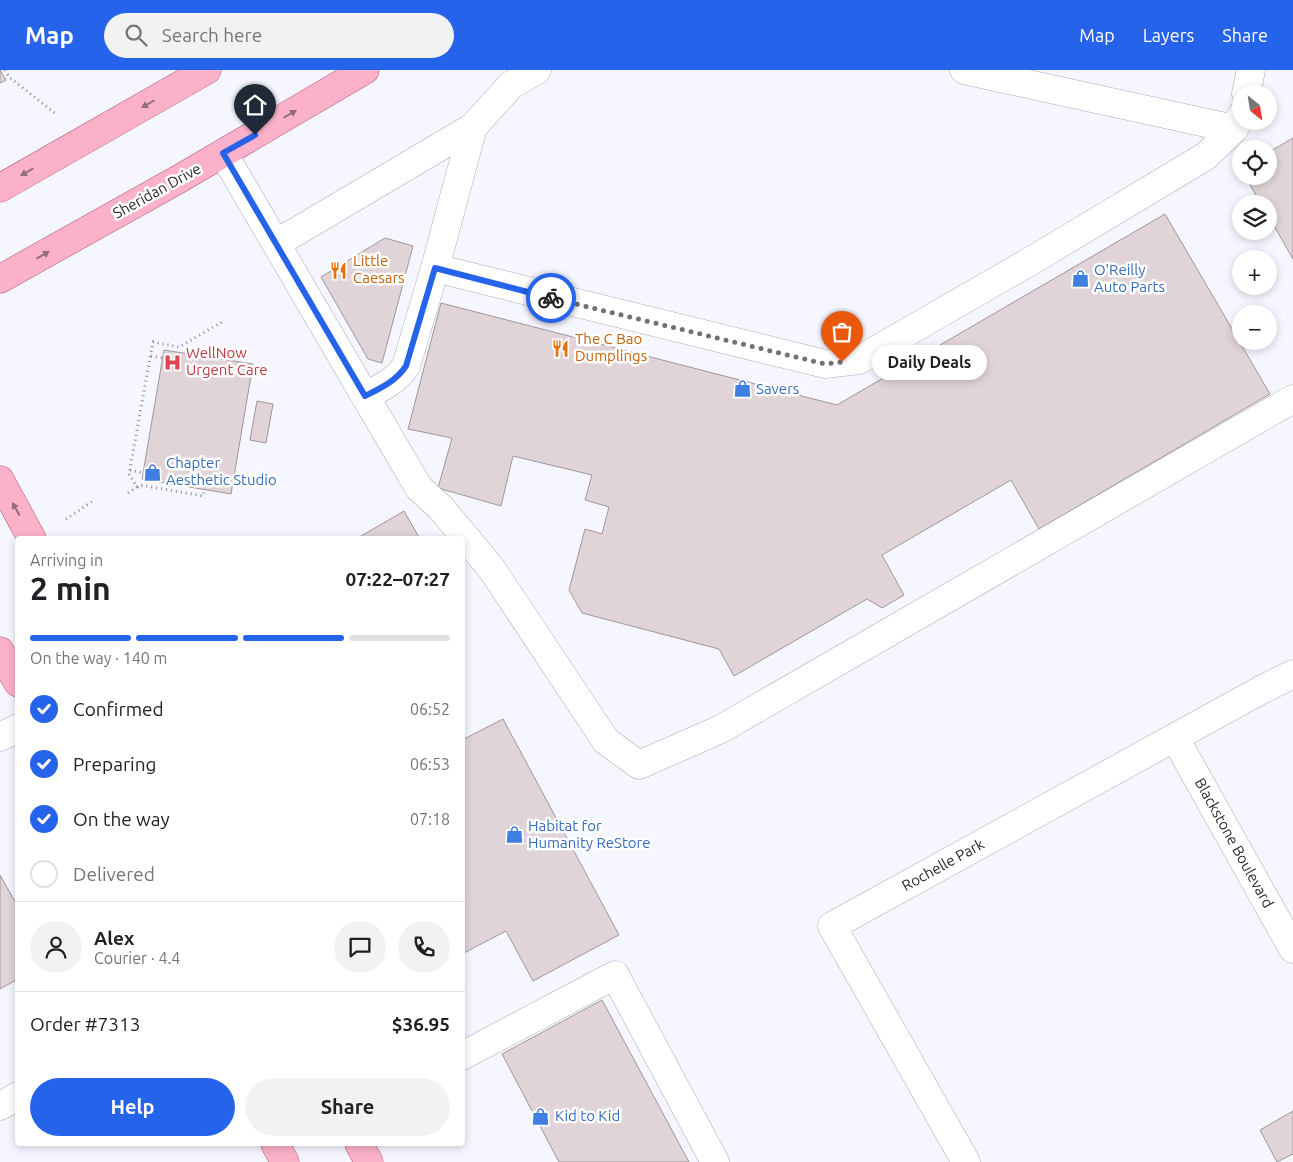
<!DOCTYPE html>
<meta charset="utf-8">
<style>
:root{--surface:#fff;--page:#f2f2f2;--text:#202124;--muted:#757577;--line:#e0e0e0;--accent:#2563eb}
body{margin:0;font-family:Ubuntu,sans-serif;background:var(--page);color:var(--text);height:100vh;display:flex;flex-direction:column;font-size:19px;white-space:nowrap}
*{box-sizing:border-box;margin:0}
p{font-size:16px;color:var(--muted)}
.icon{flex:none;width:28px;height:28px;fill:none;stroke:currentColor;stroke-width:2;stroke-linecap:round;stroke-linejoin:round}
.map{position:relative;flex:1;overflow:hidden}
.details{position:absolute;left:15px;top:466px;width:450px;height:610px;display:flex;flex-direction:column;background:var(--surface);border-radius:5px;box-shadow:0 2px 8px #0003}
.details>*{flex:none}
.needle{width:32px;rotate:150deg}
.buttons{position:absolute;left:1232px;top:15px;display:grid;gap:10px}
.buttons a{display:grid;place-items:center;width:45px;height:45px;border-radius:50%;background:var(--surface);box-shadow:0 2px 8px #0003;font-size:25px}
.pin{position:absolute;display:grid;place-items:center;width:42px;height:42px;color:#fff;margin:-51px -21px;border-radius:50% 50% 50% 0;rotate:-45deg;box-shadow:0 0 5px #0007}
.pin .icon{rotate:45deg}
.courier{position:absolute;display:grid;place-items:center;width:50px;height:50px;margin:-25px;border:4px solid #2563eb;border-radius:50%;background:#fff;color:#222;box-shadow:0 1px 6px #0007}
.bubble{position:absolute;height:35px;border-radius:18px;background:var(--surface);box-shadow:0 2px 8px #0003;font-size:16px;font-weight:700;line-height:35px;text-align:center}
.overview em{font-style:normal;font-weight:700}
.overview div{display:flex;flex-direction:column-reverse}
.overview{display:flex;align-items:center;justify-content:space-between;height:85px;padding:0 15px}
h1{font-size:32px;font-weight:700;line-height:38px}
.bar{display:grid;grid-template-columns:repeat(4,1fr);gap:8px 5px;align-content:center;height:60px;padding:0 15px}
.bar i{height:6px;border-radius:4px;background:var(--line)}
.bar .on{background:var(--accent)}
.bar p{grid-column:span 4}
.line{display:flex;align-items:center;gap:12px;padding:0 15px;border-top:1px solid var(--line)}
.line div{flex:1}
.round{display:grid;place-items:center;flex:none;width:52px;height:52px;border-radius:26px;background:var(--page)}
ol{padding:0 15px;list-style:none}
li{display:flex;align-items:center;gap:15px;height:55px}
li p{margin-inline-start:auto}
li .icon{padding:5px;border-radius:50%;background:var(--accent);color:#fff;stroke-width:4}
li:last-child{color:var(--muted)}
li i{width:28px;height:28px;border:2px solid var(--line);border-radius:50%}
.cta{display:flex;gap:10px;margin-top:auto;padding:10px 15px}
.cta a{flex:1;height:58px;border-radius:30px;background:var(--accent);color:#fff;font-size:20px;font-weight:700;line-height:58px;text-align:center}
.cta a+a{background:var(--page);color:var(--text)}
header{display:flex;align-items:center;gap:30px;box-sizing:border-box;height:70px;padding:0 25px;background:var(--accent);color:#fff}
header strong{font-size:24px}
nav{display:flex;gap:28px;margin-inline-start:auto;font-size:18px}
.search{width:350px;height:45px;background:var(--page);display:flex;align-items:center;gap:12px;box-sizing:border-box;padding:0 18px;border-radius:28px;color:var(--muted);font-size:19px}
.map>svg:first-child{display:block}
</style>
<header>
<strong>Map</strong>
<div class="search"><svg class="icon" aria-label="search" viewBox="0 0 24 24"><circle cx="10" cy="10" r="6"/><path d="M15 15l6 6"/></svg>Search here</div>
<nav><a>Map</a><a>Layers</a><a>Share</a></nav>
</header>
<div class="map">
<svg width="1293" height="1092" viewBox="0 0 1293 1092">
<rect width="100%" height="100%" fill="#f5f6ff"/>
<g fill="#e0d4d8" stroke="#a1969a">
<path d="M0 0 6 10 0 13Z"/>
<path d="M1293 68V189L1269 147V134H1261L1245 106H1269V82Z"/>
<path d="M1165 144 1270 324 1039 459 1011 410 882 485 904 525 882 538 867 529 734 606 719 579 582 543 569 520 585 459 602 464 609 437 585 430 592 405 513 386 501 436 438 418 452 368 408 359 441 233 837 335Z"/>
<path d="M385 168 413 176 382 293 368 289 321 207Z"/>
<path d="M164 280 253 294 231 424 142 409Z"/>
<path d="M257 331 273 334 266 373 250 370Z"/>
<path d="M404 441 420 469H356Z"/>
<path d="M503 649 619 865 533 911 506 861 462 884V670Z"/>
<path d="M0 805 18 837V909L0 919Z"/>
<path d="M602 930 689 1092H559L502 984Z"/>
<path d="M1293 1041V1084L1277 1092 1260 1060Z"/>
</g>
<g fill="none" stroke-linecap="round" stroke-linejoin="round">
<defs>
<g id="minor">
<path d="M964 0 1234 59"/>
<path d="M1246 24 1251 0"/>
<path d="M223 83 365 326C381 318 396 311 406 296L435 198 825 294 859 290 1036 188 1206 86 1234 59 1241 46"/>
<path d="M277 173 473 57 511 15 537 0"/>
<path d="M435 198 473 57"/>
<path d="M365 326 419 418 441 438 491 498 606 671 639 695 721 659 1293 329"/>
<path d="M0 667 18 658"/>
<path d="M1175 668 1293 879"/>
<path d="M462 986 615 905 715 1092"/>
<path d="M0 1036 18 1026"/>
<path d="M966 1092 832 856 1261 620 1293 604"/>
</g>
<g id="major">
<path d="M0 118 207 0"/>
<path d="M0 209 179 109 365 0"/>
<path d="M0 410 32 469"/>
<path d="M0 581 18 613"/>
<path d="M275 1074 285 1092"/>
<path d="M359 1074 369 1092"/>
</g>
</defs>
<use href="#minor" stroke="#a9acb5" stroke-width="29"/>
<use href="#major" stroke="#af607a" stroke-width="29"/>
<g stroke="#8c8d93" stroke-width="3" stroke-dasharray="1 4" stroke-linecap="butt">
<path d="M5 0 9 7 56 44"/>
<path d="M151 286 162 288"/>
<path d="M130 400 143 403"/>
<path d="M137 417 140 415 203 426 204 419"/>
<path d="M128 423 137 417 129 404 153 272 179 277 222 252"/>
<path d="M66 449 93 431"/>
</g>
<use href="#minor" stroke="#fff" stroke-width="28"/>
<use href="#major" stroke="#fbb1c8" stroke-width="28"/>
</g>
<defs><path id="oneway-solid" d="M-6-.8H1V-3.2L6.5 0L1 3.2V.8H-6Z" transform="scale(1.25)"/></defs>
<g fill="#926d7a">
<use href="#oneway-solid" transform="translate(148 34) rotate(150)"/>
<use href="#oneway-solid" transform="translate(290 44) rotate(-30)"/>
<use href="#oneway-solid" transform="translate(27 102) rotate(150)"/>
<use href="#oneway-solid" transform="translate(43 185) rotate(-29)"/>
<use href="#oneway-solid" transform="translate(16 439) rotate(-119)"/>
</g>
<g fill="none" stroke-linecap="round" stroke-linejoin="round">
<path stroke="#707176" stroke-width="5" stroke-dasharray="0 9" d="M551 228 825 294 842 292"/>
<path stroke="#2563eb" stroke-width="6" d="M255 65 223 83 365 326C381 318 396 311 406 296L435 198 551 228"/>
</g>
<defs>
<symbol id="restaurant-bare" viewBox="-9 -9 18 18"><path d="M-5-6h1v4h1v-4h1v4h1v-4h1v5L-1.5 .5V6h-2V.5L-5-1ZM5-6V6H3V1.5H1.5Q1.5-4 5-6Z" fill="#e8710a" stroke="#fff" stroke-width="2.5" paint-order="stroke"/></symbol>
<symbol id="shop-bare" viewBox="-9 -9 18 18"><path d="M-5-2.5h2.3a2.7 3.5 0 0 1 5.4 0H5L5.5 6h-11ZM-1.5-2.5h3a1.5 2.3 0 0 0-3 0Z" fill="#3f7fe0" stroke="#fff" stroke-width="2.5" paint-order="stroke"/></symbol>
<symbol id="hospital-bare" viewBox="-9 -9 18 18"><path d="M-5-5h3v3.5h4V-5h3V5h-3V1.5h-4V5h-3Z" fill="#e0444e" stroke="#fff" stroke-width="2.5" paint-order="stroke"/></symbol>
</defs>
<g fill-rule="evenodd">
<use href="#restaurant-bare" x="326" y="188" width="25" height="25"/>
<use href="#shop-bare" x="1068" y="196" width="25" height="25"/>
<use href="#restaurant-bare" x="548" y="266" width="25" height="25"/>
<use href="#hospital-bare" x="160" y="280" width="25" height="25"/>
<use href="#shop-bare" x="730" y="306" width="25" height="25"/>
<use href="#shop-bare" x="140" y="390" width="25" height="25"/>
<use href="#shop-bare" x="502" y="752" width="25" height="25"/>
<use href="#shop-bare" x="528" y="1034" width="25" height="25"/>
</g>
<g text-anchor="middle" stroke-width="5" stroke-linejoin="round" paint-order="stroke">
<g font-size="15" fill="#28292c" stroke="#fff">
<text transform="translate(157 121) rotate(-29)" y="5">Sheridan Drive</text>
<text transform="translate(1234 773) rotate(61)" y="5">Blackstone Boulevard</text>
<text transform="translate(943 795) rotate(-29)" y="5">Rochelle Park</text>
</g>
<g font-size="15" fill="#c56008" stroke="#fff" text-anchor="start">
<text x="353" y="196">Little<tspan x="353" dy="17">Caesars</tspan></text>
<text x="575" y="274">The C Bao<tspan x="575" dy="17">Dumplings</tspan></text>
</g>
<g font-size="15" fill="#366cbe" stroke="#fff" text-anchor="start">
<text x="1094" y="205">O'Reilly<tspan x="1094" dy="17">Auto Parts</tspan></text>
<text x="756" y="324">Savers</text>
<text x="166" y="398">Chapter<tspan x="166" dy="17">Aesthetic Studio</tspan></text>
<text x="528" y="761">Habitat for<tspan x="528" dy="17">Humanity ReStore</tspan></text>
<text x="555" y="1051">Kid to Kid</text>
</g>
<g font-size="15" fill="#be3a42" stroke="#fff" text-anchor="start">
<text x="186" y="288">WellNow<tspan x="186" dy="17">Urgent Care</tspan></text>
</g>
</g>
</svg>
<div class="buttons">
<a><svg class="needle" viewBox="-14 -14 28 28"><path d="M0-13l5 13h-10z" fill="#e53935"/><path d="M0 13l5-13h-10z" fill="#757577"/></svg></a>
<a><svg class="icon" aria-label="locate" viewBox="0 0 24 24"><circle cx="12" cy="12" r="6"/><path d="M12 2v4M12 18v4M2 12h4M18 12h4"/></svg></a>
<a><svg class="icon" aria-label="layers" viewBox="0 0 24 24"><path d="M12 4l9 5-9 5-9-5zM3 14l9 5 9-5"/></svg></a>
<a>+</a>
<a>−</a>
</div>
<div class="pin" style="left:842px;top:292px;background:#ea580c"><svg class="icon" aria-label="bag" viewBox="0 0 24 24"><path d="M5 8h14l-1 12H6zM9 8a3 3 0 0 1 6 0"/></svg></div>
<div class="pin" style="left:255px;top:65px;background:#1f2937"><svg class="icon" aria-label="home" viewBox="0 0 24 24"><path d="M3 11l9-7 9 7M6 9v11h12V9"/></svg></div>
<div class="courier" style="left:551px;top:228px"><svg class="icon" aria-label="bike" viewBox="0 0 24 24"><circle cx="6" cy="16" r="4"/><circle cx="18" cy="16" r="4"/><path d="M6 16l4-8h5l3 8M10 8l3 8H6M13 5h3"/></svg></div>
<div class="bubble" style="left:872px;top:275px;width:115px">Daily Deals</div>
<section class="details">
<div class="overview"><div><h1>2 min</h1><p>Arriving in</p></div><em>07:22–07:27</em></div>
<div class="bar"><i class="on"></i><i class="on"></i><i class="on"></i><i></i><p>On the way · 140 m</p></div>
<ol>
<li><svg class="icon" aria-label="check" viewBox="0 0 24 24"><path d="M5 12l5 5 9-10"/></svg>Confirmed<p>06:52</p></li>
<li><svg class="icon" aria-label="check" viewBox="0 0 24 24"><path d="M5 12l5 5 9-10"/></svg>Preparing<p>06:53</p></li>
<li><svg class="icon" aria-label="check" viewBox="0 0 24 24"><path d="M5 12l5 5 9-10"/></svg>On the way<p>07:18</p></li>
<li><i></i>Delivered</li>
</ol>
<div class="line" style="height:90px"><a class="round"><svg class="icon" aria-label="person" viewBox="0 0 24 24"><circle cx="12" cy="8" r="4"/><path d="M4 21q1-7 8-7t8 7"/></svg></a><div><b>Alex</b><p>Courier · 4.4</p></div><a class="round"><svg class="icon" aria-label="chat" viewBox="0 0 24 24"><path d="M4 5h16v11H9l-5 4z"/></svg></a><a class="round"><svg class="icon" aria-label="phone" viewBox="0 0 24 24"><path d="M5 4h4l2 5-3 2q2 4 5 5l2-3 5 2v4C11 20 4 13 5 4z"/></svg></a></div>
<div class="line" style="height:65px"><div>Order #7313</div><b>$36.95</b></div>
<div class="cta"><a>Help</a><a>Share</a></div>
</section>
</div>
